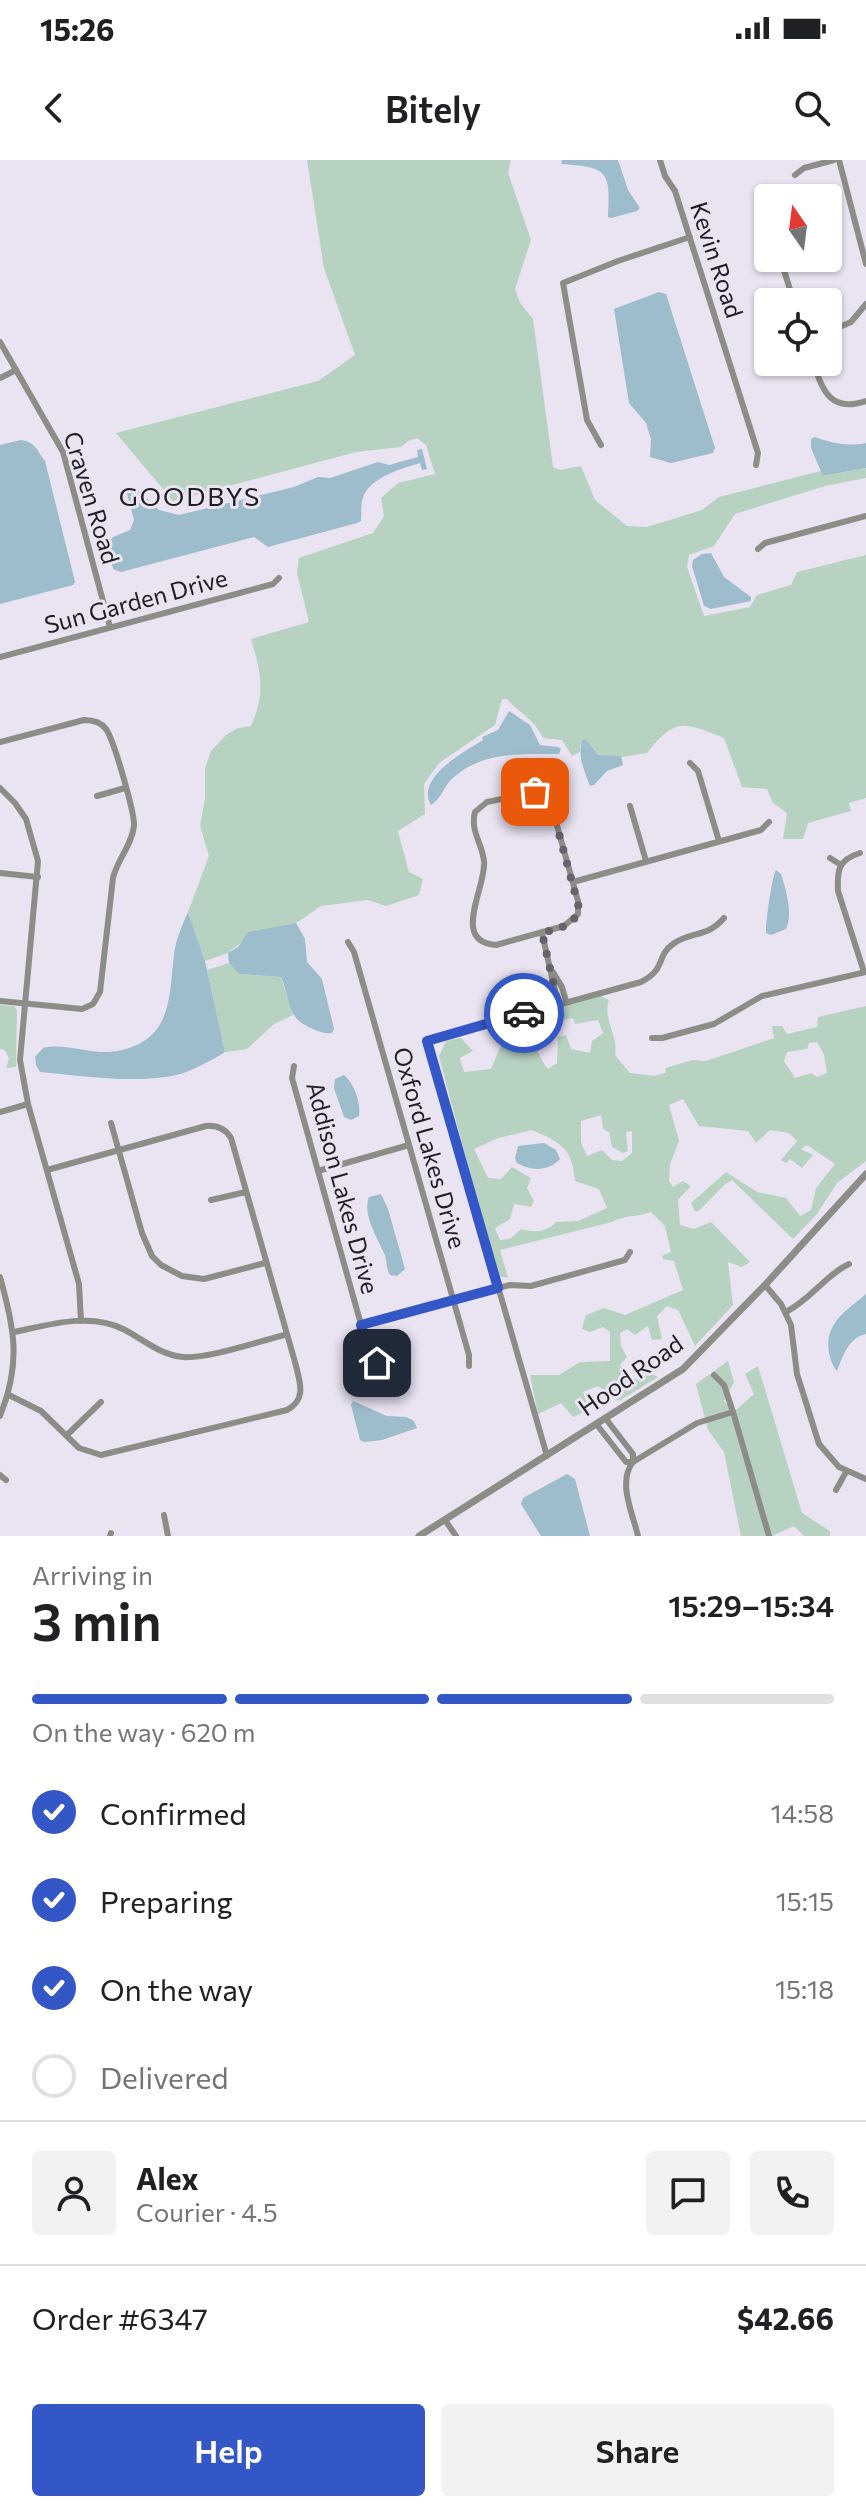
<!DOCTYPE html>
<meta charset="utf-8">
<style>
:root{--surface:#fff;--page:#f2f2f2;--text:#202124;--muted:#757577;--line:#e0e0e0;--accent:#3457c7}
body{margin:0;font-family:Commissioner,sans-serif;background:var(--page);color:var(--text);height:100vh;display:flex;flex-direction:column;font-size:30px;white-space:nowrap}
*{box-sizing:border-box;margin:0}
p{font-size:26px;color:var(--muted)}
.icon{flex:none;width:44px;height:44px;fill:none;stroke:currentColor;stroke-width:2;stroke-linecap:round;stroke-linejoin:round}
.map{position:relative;height:1376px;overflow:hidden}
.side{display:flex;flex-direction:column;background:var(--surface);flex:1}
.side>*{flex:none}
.needle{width:52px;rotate:346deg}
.buttons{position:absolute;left:754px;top:24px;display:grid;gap:16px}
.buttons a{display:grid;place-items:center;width:88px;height:88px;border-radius:8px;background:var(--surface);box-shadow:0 2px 6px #0004;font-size:40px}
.pin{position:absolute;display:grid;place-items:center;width:68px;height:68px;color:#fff;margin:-34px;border-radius:16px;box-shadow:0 4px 12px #0006}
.courier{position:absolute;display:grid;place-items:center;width:80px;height:80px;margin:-40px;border:6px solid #3457c7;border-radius:50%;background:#fff;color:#222;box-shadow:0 2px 10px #0007}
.overview em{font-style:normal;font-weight:600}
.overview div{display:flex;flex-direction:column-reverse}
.overview{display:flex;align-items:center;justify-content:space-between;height:136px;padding:0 32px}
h1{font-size:52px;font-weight:600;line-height:60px}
.bar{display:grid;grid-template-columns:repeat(4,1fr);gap:12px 8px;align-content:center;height:96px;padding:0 32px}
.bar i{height:10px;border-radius:6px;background:var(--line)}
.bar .active{background:var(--accent)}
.bar p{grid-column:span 4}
.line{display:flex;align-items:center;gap:20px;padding:0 32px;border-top:2px solid var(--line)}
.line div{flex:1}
.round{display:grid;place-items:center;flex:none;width:84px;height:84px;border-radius:8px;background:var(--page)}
ol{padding:0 32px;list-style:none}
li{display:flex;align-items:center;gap:24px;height:88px}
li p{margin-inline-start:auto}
li .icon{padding:8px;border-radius:50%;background:var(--accent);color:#fff;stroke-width:4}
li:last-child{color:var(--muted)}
li i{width:44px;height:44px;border:4px solid var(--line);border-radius:50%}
.action{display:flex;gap:16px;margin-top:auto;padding:16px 32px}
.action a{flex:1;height:92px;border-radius:8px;background:var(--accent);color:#fff;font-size:32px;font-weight:600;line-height:92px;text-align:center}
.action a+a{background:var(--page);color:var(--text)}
.status{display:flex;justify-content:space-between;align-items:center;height:56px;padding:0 40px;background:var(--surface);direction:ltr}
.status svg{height:22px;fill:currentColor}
header{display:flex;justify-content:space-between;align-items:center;height:104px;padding:0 32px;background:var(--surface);font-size:36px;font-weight:600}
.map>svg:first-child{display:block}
</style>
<div class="status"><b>15:26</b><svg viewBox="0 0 49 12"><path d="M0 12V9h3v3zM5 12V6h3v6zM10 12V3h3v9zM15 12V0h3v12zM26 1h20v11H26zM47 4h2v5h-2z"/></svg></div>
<header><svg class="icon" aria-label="back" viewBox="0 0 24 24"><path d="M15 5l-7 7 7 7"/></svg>Bitely<svg class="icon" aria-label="search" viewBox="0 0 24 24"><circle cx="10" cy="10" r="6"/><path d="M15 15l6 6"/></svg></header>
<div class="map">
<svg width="866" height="1376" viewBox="0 0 866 1376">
<rect width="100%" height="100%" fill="#e9e3f2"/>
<g fill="#b8d2c2" fill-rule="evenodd">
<path d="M307 0H511L508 13 531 80 515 129 520 143 533 159 553 307 560 310 581 306 595 340 627 366 647 367 702 350 719 337 821 311 824 316 866 308V318L825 326 735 354 714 386 689 395 687 407 704 456 750 447 757 435 791 425 797 412 866 395V638L849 643 851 651 808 663 803 679H783L787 653 773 643 767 629 742 627 724 578C683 562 676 557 647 593L622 597 598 595 585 580 580 586V592L572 596 562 580 543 578C533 558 521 555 507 539H502L495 565 439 603 424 624 425 654 398 671 409 712 423 719 419 735 386 746 368 740 321 746 296 763 244 780 228 793 205 801 188 752 209 696 200 666 205 638V608L211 591 226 575 238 568 251 566C266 533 261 512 251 479L309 462 297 413 299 398 373 373 384 356 381 338 398 323 435 314 426 285 417 278 408 281 401 287 356 292 173 341 116 273 318 221 355 195 324 108Z"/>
<path d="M229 803 239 814 281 817 293 855 274 864 247 889 225 892 207 810Z"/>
<path d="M600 836 609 840C602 859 619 876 615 895L630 913 654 916 665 913 666 908 692 900 706 901 774 878 772 866H782L787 874 817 867 818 857 866 846V1001L837 1023 817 1054 793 1079 732 1020 724 1025 699 1051H695L691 1043 726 1012 757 1032 786 1038 800 1056 811 1050 816 1028 835 1004 807 985 801 989 813 995 802 1008 790 999 786 1003 781 1000 797 981 789 973 770 970 756 983 748 971 699 966 683 939 669 945 679 981 670 1004 669 1021 673 1027 683 1021 691 1026 678 1040 680 1065 694 1069 711 1062 750 1102 742 1107 728 1102 733 1145 695 1186 678 1150 667 1146 657 1156 662 1179 652 1180 648 1166 635 1175 627 1169 620 1173 621 1186 627 1197 620 1205 635 1219 652 1214 658 1217 619 1241 598 1226 583 1232 589 1250 573 1257 561 1243 538 1254 530 1215H559L580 1202 610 1201V1172L603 1167 590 1172 582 1169 586 1155 604 1148 625 1155 683 1130 674 1101 663 1099 662 1096 671 1092 665 1066 651 1052C638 1057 624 1055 612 1062L500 1090 508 1118 497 1116 439 896 446 881 461 878 473 891 460 898 464 912 491 909 502 883 501 863 538 853C535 875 533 890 548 909L557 903 558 877 566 875 571 889 590 893 592 881 603 873 598 860 575 864 573 858 552 862 547 858V849ZM817 882 824 895 827 913 817 917 811 913 795 918 784 901 787 892 807 889 809 883ZM601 955 603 969 609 972 612 987 623 993 628 991 626 972 632 971V993L622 1001 612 1000 602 990 587 996 581 982V961ZM532 970C561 983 572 987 575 1021L599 1029 607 1048 578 1061 556 1062C547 1072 534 1073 521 1069L510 1079 500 1080 495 1068 510 1059 514 1044 531 1047 534 1041 527 1028 531 1018 512 1007 501 1019 488 1018 474 989 498 978Z"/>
<path d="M0 845 14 846 17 850 16 907 6 908 9 899 5 890 0 889Z"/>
<path d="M728 1201 734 1222 724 1241 735 1251 754 1234 745 1214 758 1206 802 1353 830 1371V1376H804L794 1366 772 1376H741L724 1292 708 1270 696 1224Z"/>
</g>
<g fill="#9dbccc">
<path d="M562 0H618L628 30 640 48 637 51 611 58 608 57C611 10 607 7 561 4Z"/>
<path d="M659 132 666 134 715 288 713 293 671 303 650 297 651 279 646 263 629 243 614 149Z"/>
<path d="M815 277C830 283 850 287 866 283V308L823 316 811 288V279Z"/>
<path d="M21 280C37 283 36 290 45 301L75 422 73 425 0 444V285Z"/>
<path d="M422 289 427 309 422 310 420 303C403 308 372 317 364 335 360 343 362 352 361 361L357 363 268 387 254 377 121 412 113 409 107 383 113 377 130 370 134 360 126 330 129 326H134L159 350 179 355 294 327 318 317 330 318 378 302 389 305 418 297 417 290Z"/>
<path d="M711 393 724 417 751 437V441L711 449 704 446 692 406 693 400 702 394Z"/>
<path d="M509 551 530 565 540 585 558 587 561 589 559 594C524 594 485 591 455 616 444 624 442 639 431 645 415 618 464 592 483 580L482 577 498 570Z"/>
<path d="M583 580H586L598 595 621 596 623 605 607 611 594 625 590 626C585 613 576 593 583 580Z"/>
<path d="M776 710 781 714C786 730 793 753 786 769L771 775 766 773C765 765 772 716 776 710Z"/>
<path d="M188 752 205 801 225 892C214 899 190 912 177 915 132 924 85 916 40 912L36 905 35 897 43 888C66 882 93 896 117 891 173 881 169 836 174 794 176 779 182 766 188 752Z"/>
<path d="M296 763 305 779 307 802 322 819 334 869 332 873C325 874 320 872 313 869 284 857 292 841 281 817L239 814 229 803 228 793 238 787 248 772Z"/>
<path d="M344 915C354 923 361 943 359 956L351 960 344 957 334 928 335 919Z"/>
<path d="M544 983 556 990 560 999C548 1012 531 1011 517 1003L515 998 518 986Z"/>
<path d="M381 1034 388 1049 405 1109 397 1116 390 1115C386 1108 387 1102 385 1095 378 1079 362 1055 369 1037Z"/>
<path d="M866 1134V1174C848 1178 843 1196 837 1211 832 1205 831 1201 829 1193 824 1163 846 1151 866 1134Z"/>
<path d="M353 1241 387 1256 406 1257 414 1261 417 1268 382 1280 364 1282 360 1280 351 1245Z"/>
<path d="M567 1314 575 1319 590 1376H541L521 1344 523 1338Z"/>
</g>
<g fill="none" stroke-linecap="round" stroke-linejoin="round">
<g stroke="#8d8d87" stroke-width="6">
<path d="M660 0 665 16 675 31 758 293 756 305"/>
<path d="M839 0 866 104"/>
<path d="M795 15 804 8 834 0"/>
<path d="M780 98 794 142"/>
<path d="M828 172 851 162 866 144"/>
<path d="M0 182 63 292 110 467"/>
<path d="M813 202C823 231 830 253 866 241"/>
<path d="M0 218 16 210"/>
<path d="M601 285 587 260 563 123 618 101 690 77"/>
<path d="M758 389 765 383 866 356"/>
<path d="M0 497 273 424 279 418"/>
<path d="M0 582 84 560C94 560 101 562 106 569 114 580 135 654 134 666 132 685 117 700 113 718L100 832 93 844 82 849 0 841"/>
<path d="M690 603 698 611 719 681"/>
<path d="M0 628 15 643 26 659 38 701 20 900 28 944 79 1124 81 1161"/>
<path d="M535 632 547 638 551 644 578 741V754L564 766 496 785C450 782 487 726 484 701 482 683 470 671 475 652L487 642Z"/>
<path d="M97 636 125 628"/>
<path d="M630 646 646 701"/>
<path d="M860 693C838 700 837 710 838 731L864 812"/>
<path d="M830 698 841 705"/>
<path d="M0 713 38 717"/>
<path d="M573 722 761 670 769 662"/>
<path d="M542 773 558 844"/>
<path d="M348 782 354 792 469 1195V1206"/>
<path d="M553 812 562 827 566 841"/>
<path d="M652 878H662L714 864 762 836 866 812"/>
<path d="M294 906 292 918 369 1193 377 1203"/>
<path d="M0 952 28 944"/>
<path d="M111 963 142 1073 152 1096 161 1105 182 1116 204 1119 265 1103"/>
<path d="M318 1011 409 985"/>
<path d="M211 1040 246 1032"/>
<path d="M0 1117C15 1170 21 1204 0 1256"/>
<path d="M765 1125 781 1144 791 1165 797 1214 819 1284 839 1307 866 1319"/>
<path d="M786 1152C812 1138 827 1114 849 1104"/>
<path d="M361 1165 510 1125 531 1126 625 1100 630 1092"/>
<path d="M14 1172C48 1165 90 1152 123 1169 143 1179 160 1195 183 1197 209 1199 259 1181 285 1175"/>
<path d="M714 1215 724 1225 733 1252"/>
<path d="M9 1235 41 1251 79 1288 101 1295 287 1250C308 1239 299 1220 295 1202L231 978C225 968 217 965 206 966L47 1010"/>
<path d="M597 1265 626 1302H633V1294L606 1259"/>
<path d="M67 1275 101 1242"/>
<path d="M547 1296 427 881 641 822C666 810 656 796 673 784 691 771 707 778 724 758"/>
<path d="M0 1315 6 1320"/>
<path d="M836 1330 846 1312"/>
<path d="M164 1355 168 1376"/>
<path d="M445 1360 456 1376"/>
<path d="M110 1376 111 1373"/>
<path d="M638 1376C633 1354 617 1322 633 1302L697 1263 733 1252 769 1376"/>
</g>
<path stroke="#8d8d87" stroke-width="7" d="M419 1376 683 1209 765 1125 866 1014"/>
</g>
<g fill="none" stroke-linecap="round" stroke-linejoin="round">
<path stroke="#66626b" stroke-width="8" stroke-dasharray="0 14.4" d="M524 853 558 844 542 773C558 768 575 767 579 748L551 644 547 638 535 632"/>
<path stroke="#3457c7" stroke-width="10" d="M377 1203 369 1193 361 1165 498 1128 427 881 524 853"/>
</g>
<g text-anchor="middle" stroke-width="6" stroke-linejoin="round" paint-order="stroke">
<g font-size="24" fill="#201d22" stroke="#e9e3f2">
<text transform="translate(716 100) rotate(72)" y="8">Kevin Road</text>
<text transform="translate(91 338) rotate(73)" y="8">Craven Road</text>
<text transform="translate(136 442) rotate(-15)" y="8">Sun Garden Drive</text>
<text transform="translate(429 988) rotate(74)" y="8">Oxford Lakes Drive</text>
<text transform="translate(342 1028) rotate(75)" y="8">Addison Lakes Drive</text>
<text transform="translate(631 1216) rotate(-35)" y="8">Hood Road</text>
</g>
<g font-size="26" letter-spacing="2" fill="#201d22" stroke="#e9e3f2">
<text x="190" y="346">GOODBYS</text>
</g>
</g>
</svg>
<div class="buttons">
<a><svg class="needle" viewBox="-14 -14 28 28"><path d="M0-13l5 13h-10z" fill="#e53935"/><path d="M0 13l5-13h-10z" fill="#757577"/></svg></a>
<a><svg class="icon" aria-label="locate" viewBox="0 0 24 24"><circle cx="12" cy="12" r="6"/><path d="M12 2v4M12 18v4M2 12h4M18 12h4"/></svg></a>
</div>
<div class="pin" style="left:535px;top:632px;background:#ea580c"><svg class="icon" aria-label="bag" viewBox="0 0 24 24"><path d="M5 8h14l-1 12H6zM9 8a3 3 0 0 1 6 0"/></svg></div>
<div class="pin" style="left:377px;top:1203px;background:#1f2937"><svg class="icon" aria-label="home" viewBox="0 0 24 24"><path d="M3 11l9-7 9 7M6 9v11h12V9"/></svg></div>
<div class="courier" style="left:524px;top:853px"><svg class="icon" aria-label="car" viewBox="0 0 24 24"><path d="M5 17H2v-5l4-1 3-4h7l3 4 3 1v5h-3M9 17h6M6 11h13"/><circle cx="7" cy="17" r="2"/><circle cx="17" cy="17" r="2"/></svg></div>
</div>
<section class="side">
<div class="overview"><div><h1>3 min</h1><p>Arriving in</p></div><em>15:29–15:34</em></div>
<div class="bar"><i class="active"></i><i class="active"></i><i class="active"></i><i></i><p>On the way · 620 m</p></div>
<ol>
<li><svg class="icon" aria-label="check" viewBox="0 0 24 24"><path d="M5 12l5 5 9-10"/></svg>Confirmed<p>14:58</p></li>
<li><svg class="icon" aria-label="check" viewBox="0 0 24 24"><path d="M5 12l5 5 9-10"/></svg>Preparing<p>15:15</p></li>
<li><svg class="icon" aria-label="check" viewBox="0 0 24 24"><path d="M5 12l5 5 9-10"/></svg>On the way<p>15:18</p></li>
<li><i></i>Delivered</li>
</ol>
<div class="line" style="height:144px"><a class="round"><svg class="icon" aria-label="person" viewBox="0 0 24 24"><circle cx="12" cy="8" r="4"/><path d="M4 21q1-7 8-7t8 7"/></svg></a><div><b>Alex</b><p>Courier · 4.5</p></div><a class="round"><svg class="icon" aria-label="chat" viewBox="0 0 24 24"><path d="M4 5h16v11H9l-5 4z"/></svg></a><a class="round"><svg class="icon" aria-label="phone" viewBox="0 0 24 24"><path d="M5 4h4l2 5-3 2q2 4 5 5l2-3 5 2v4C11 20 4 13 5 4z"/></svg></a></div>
<div class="line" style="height:104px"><div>Order #6347</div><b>$42.66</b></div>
<div class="action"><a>Help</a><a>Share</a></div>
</section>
